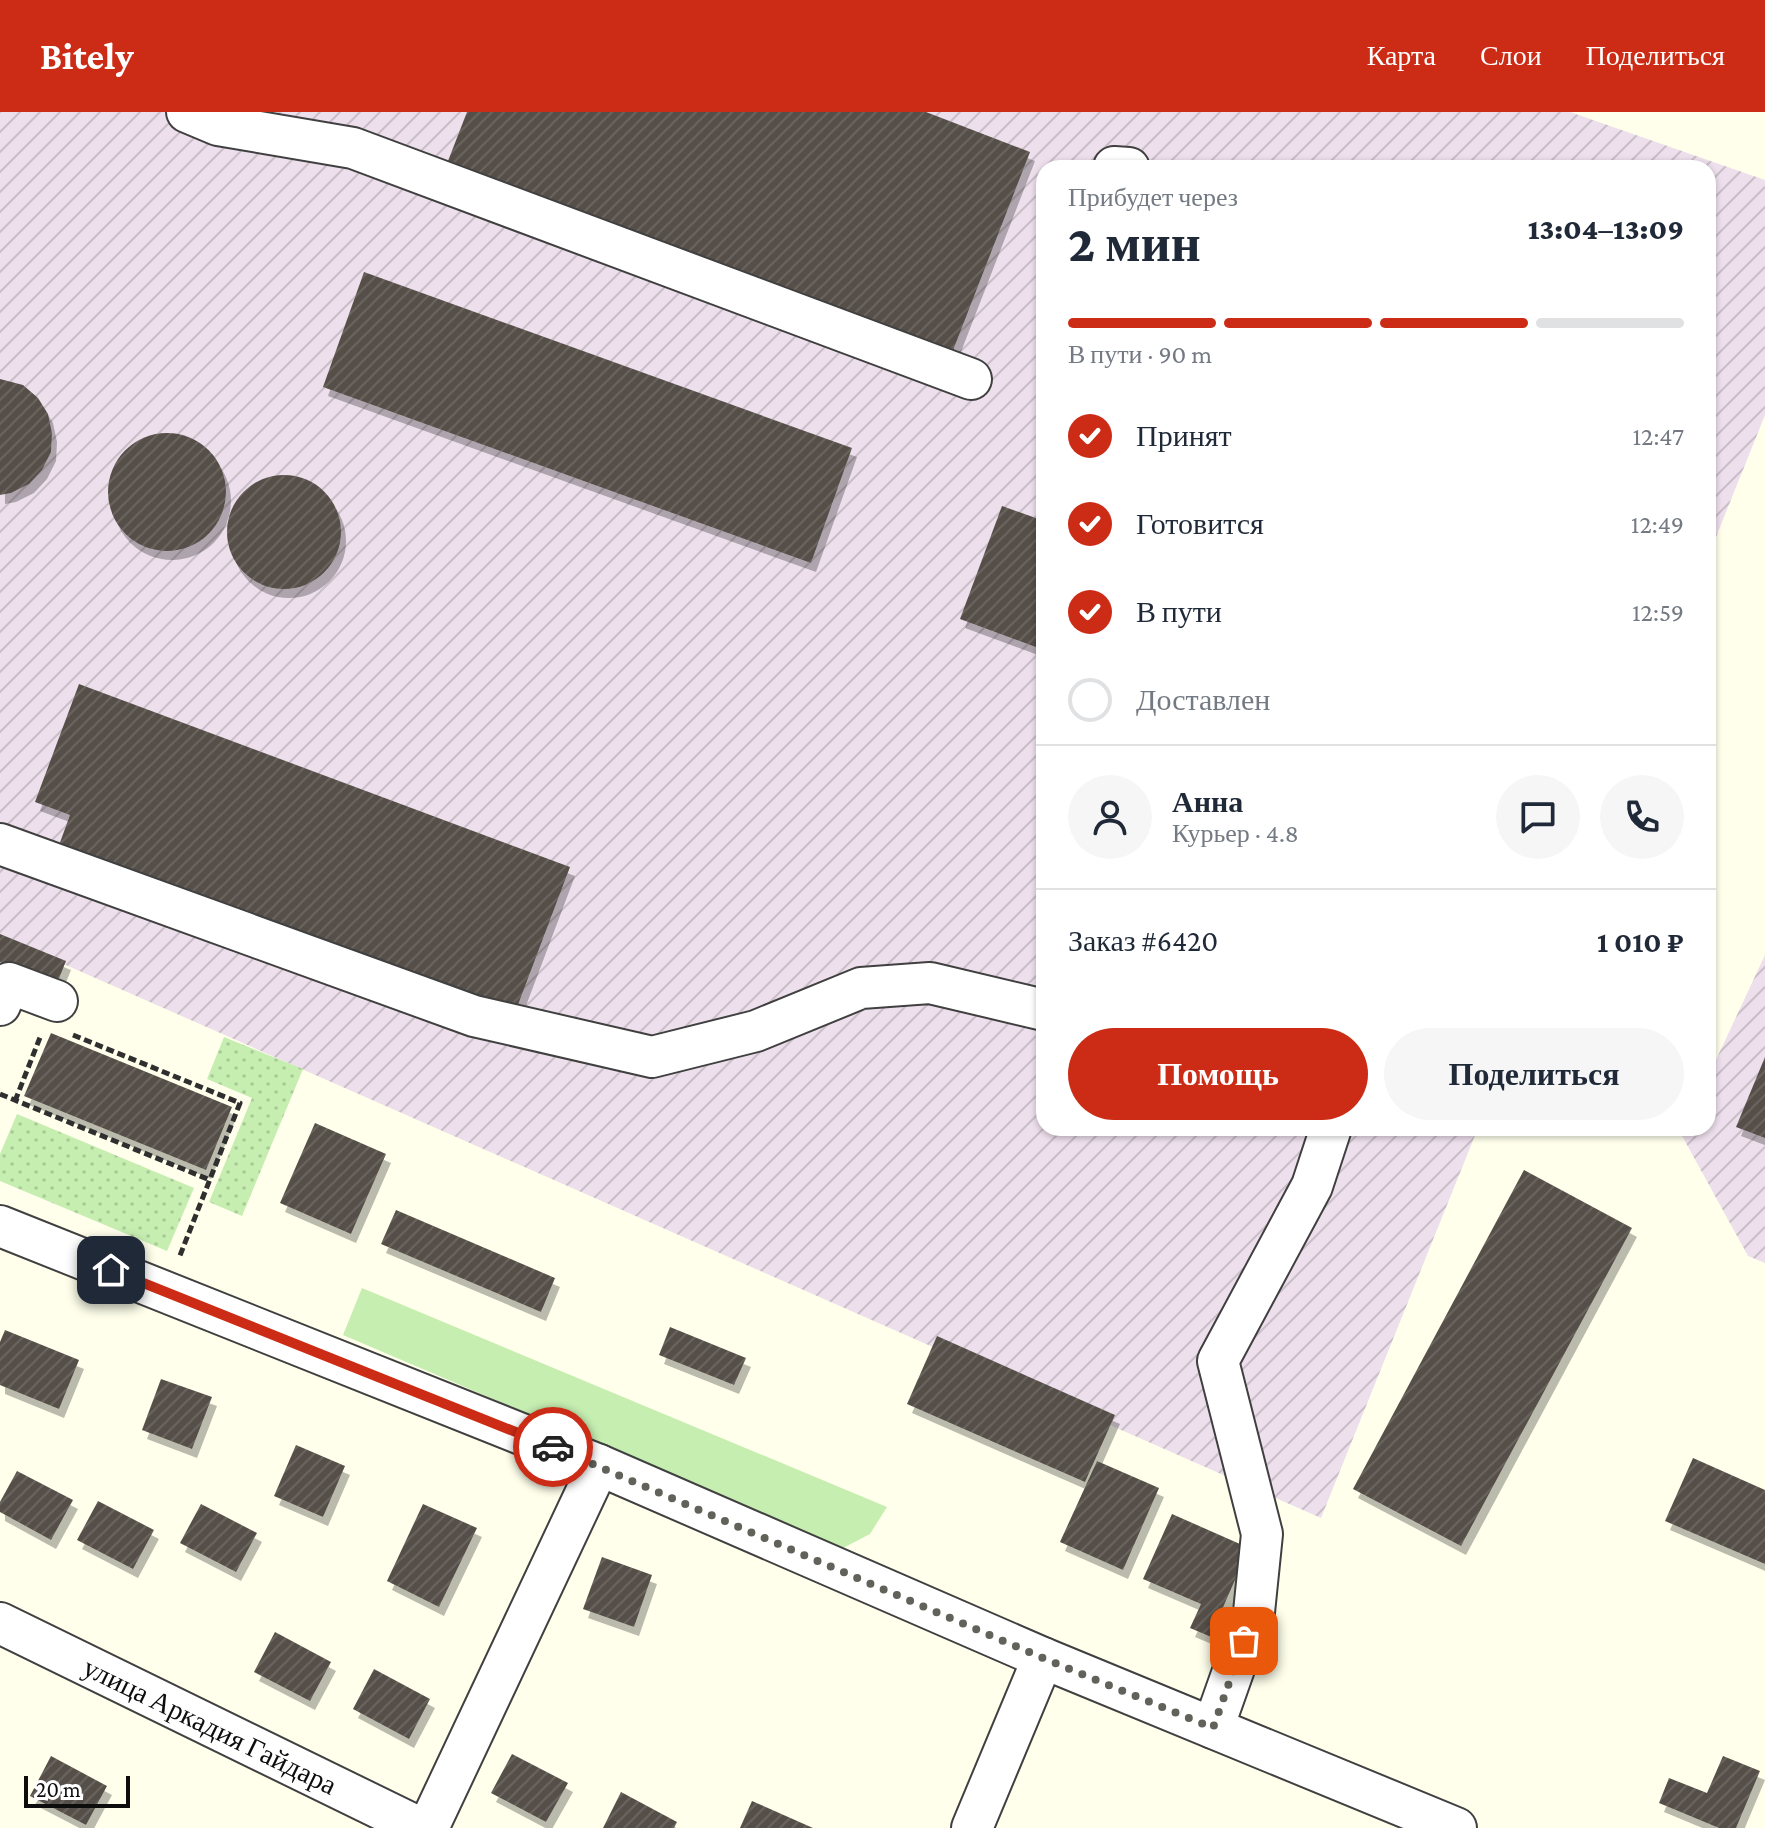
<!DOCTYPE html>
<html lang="ru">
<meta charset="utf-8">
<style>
:root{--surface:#fff;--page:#f6f6f7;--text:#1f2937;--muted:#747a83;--line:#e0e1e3;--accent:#cc2c15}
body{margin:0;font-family:"Crimson Pro",serif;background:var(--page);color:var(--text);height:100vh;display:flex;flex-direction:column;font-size:30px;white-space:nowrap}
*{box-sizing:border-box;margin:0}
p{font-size:26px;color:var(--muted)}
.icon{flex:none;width:44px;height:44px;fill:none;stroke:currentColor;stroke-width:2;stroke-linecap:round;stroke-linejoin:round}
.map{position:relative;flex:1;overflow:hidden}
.drawer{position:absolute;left:1036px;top:48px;width:680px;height:976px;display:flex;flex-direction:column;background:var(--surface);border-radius:24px;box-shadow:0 2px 6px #0004}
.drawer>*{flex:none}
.scale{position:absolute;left:24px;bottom:20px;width:106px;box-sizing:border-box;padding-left:8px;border:4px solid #0d0d0d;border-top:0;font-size:22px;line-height:28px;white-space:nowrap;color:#0d0d0d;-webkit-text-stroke:6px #fff;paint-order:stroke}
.pin{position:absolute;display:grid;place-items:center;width:68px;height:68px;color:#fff;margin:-34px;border-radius:16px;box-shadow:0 4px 12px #0006}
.courier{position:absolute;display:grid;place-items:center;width:80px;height:80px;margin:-40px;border:6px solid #cc2c15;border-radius:50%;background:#fff;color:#222;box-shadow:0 2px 10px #0007}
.head em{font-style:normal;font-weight:800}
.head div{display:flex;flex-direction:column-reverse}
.head{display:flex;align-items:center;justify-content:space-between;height:136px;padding:0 32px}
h1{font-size:52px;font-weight:800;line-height:60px}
.bar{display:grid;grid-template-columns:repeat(4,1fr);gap:12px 8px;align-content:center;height:96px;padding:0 32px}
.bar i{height:10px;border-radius:6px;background:var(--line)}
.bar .selected{background:var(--accent)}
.bar p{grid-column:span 4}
.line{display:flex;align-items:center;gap:20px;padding:0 32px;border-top:2px solid var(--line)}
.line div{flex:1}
.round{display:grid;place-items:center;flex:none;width:84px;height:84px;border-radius:42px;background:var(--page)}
ol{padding:0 32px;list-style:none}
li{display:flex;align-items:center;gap:24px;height:88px}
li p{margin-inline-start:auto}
li .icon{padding:8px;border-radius:50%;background:var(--accent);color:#fff;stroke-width:4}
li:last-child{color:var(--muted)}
li i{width:44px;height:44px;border:4px solid var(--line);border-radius:50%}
.button{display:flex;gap:16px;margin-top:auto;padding:16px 32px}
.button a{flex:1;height:92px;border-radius:48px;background:var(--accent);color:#fff;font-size:32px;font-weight:800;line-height:92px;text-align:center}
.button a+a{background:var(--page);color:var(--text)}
header{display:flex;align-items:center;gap:48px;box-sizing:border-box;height:112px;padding:0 40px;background:var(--accent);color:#fff}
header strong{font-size:38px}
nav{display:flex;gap:44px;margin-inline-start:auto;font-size:28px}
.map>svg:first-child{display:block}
</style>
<header>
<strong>Bitely</strong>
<nav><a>Карта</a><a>Слои</a><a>Поделиться</a></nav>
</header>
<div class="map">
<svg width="1765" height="1716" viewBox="0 0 1765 1716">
<defs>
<pattern id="industrial-furrows" width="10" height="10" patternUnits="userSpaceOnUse" patternTransform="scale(2)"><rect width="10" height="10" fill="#eddfec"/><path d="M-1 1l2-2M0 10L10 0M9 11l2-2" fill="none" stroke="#cabec9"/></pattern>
<pattern id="garden-dots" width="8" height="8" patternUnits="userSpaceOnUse" patternTransform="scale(2)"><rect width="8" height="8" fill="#c6eeb1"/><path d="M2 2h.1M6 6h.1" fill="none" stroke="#a9cb97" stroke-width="1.8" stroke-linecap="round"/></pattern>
<pattern id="building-hatch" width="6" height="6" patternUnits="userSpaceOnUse" patternTransform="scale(2)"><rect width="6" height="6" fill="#565048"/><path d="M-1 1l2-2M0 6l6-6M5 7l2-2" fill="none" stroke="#69645e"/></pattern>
<filter id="shadow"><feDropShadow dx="5" dy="9" stdDeviation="0" flood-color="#0004"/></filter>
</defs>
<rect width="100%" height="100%" fill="#ffffec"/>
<g fill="url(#industrial-furrows)">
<path d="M0 0H1570L1765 68V303L1708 445V56H1044V1016H1478L1321 1406 0 824Z"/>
<path d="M1765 843V1151L1748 1144 1681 1022 1684 1016H1708V965Z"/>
</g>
<path fill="#c6eeb1" d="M362 1176 887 1395 870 1422 843 1436 343 1223Z"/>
<g fill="url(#garden-dots)">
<path d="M224 925 303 957 242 1104 209 1090 252 986 207 967Z"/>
<path d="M17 1002 194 1076 167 1139 0 1069V1042Z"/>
</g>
<g fill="url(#building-hatch)" filter="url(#shadow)">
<path d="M467 0H926L1030 40 952 241 448 49Z"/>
<path d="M364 160 852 336 811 451 323 275Z"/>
<path d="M0 267 23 273 38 286 48 302 52 321 51 340 42 358 29 372 11 381 0 383Z"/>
<circle cx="167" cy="380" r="59"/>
<circle cx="284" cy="420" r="57"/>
<path d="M1002 394 1044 409V538L960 507Z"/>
<path d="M79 572 570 755 513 906 58 736 70 703 35 690Z"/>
<path d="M0 822 66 849 56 874 0 850Z"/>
<path d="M51 921 232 995 206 1058 24 984Z"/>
<path d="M1765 945V1026L1736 1015Z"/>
<path d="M315 1011 386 1042 351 1122 280 1091Z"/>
<path d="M1524 1058 1632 1116 1461 1434 1353 1377Z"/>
<path d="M396 1098 555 1166 541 1200 381 1132Z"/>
<path d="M670 1215 746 1246 734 1273 659 1243Z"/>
<path d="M5 1218 79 1248 59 1297 0 1273V1230Z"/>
<path d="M937 1224 1115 1303 1085 1370 907 1292Z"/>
<path d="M161 1267 212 1285 192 1337 142 1318Z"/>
<path d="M296 1333 345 1354 323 1405 274 1384Z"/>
<path d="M1693 1346 1765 1378V1452L1665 1409Z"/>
<path d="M1097 1349 1159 1376 1123 1458 1060 1430Z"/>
<path d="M17 1359 73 1388 51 1428 0 1400V1390Z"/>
<path d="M98 1389 154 1418 133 1457 77 1428Z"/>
<path d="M201 1392 257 1421 236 1460 180 1431Z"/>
<path d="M423 1392 477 1416 439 1495 387 1469Z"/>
<path d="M1172 1402 1249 1436 1221 1500 1234 1506 1223 1530 1190 1516 1201 1492 1143 1467Z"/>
<path d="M602 1445 652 1463 634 1515 583 1497Z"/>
<path d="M275 1520 331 1550 310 1589 254 1560Z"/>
<path d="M374 1557 430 1587 409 1627 353 1597Z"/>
<path d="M512 1642 568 1671 546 1710 491 1681Z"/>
<path d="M51 1644 107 1674 86 1713 30 1684Z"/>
<path d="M1723 1644 1760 1659 1736 1716H1719L1659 1691 1669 1666 1707 1681Z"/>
<path d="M621 1680 677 1710 674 1716H603Z"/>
<path d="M752 1689 813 1716H740Z"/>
</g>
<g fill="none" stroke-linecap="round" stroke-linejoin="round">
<defs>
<g id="minor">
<path d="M187 0 218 13 353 36 971 267"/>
<path d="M1114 55 1129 56"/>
<path d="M0 732 474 904 652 945 756 919 861 876 930 871 1044 898"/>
<path d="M0 893 9 871 57 889"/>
<path d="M0 1114 599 1353 1043 1546 1456 1716"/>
<path id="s1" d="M0 1511 420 1716"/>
<path d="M1213 1616 1254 1500 1262 1422 1218 1249 1312 1074 1331 1016"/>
<path d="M428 1716 599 1353"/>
<path d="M972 1716 1043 1546"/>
</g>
</defs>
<use href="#minor" stroke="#404040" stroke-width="44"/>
<g stroke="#2f2f2f" stroke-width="5" stroke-dasharray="8 4" stroke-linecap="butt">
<path d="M73 923 240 991 179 1146"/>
<path d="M0 982 210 1068"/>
<path d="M15 989 41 923"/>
</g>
<use href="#minor" stroke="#fff" stroke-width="40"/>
</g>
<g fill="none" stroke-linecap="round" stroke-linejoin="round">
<path stroke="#62625b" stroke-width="8" stroke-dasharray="0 14.4" d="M553 1335 1043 1546 1213 1616 1244 1529"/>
<path stroke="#cc2c15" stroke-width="10" d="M111 1158 553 1335"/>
</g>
<g text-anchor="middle" stroke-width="8" stroke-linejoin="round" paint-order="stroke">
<g font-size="28" fill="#0d0d0d" stroke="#fff">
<text dy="10" stroke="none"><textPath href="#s1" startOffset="234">улица Аркадия Гайдара</textPath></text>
</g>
</g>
</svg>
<div class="scale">20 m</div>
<div class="pin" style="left:1244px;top:1529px;background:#ea580c"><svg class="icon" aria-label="bag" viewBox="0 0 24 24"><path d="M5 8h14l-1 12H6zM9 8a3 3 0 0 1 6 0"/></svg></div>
<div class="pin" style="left:111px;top:1158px;background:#1f2937"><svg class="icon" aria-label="home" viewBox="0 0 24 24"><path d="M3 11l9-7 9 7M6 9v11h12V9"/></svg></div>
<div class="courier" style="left:553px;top:1335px"><svg class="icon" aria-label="car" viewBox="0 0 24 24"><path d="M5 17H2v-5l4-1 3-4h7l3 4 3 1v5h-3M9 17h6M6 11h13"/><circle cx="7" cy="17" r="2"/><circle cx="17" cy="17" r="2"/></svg></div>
<section class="drawer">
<div class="head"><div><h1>2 мин</h1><p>Прибудет через</p></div><em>13:04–13:09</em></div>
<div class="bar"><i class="selected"></i><i class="selected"></i><i class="selected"></i><i></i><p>В пути · 90 m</p></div>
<ol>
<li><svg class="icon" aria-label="check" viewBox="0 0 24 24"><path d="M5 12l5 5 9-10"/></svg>Принят<p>12:47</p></li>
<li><svg class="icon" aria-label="check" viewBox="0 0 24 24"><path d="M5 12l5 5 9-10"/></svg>Готовится<p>12:49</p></li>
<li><svg class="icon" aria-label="check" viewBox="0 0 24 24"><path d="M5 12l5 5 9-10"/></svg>В пути<p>12:59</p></li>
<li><i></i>Доставлен</li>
</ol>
<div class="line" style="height:144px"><a class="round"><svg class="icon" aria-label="person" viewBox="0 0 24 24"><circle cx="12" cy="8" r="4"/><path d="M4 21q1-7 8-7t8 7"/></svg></a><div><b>Анна</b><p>Курьер · 4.8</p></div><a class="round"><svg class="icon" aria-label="chat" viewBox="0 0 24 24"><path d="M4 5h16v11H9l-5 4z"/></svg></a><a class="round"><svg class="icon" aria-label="phone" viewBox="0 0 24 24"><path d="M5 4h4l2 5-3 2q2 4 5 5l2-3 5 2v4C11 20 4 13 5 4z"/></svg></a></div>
<div class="line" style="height:104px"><div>Заказ #6420</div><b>1 010 ₽</b></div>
<div class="button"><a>Помощь</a><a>Поделиться</a></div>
</section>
</div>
